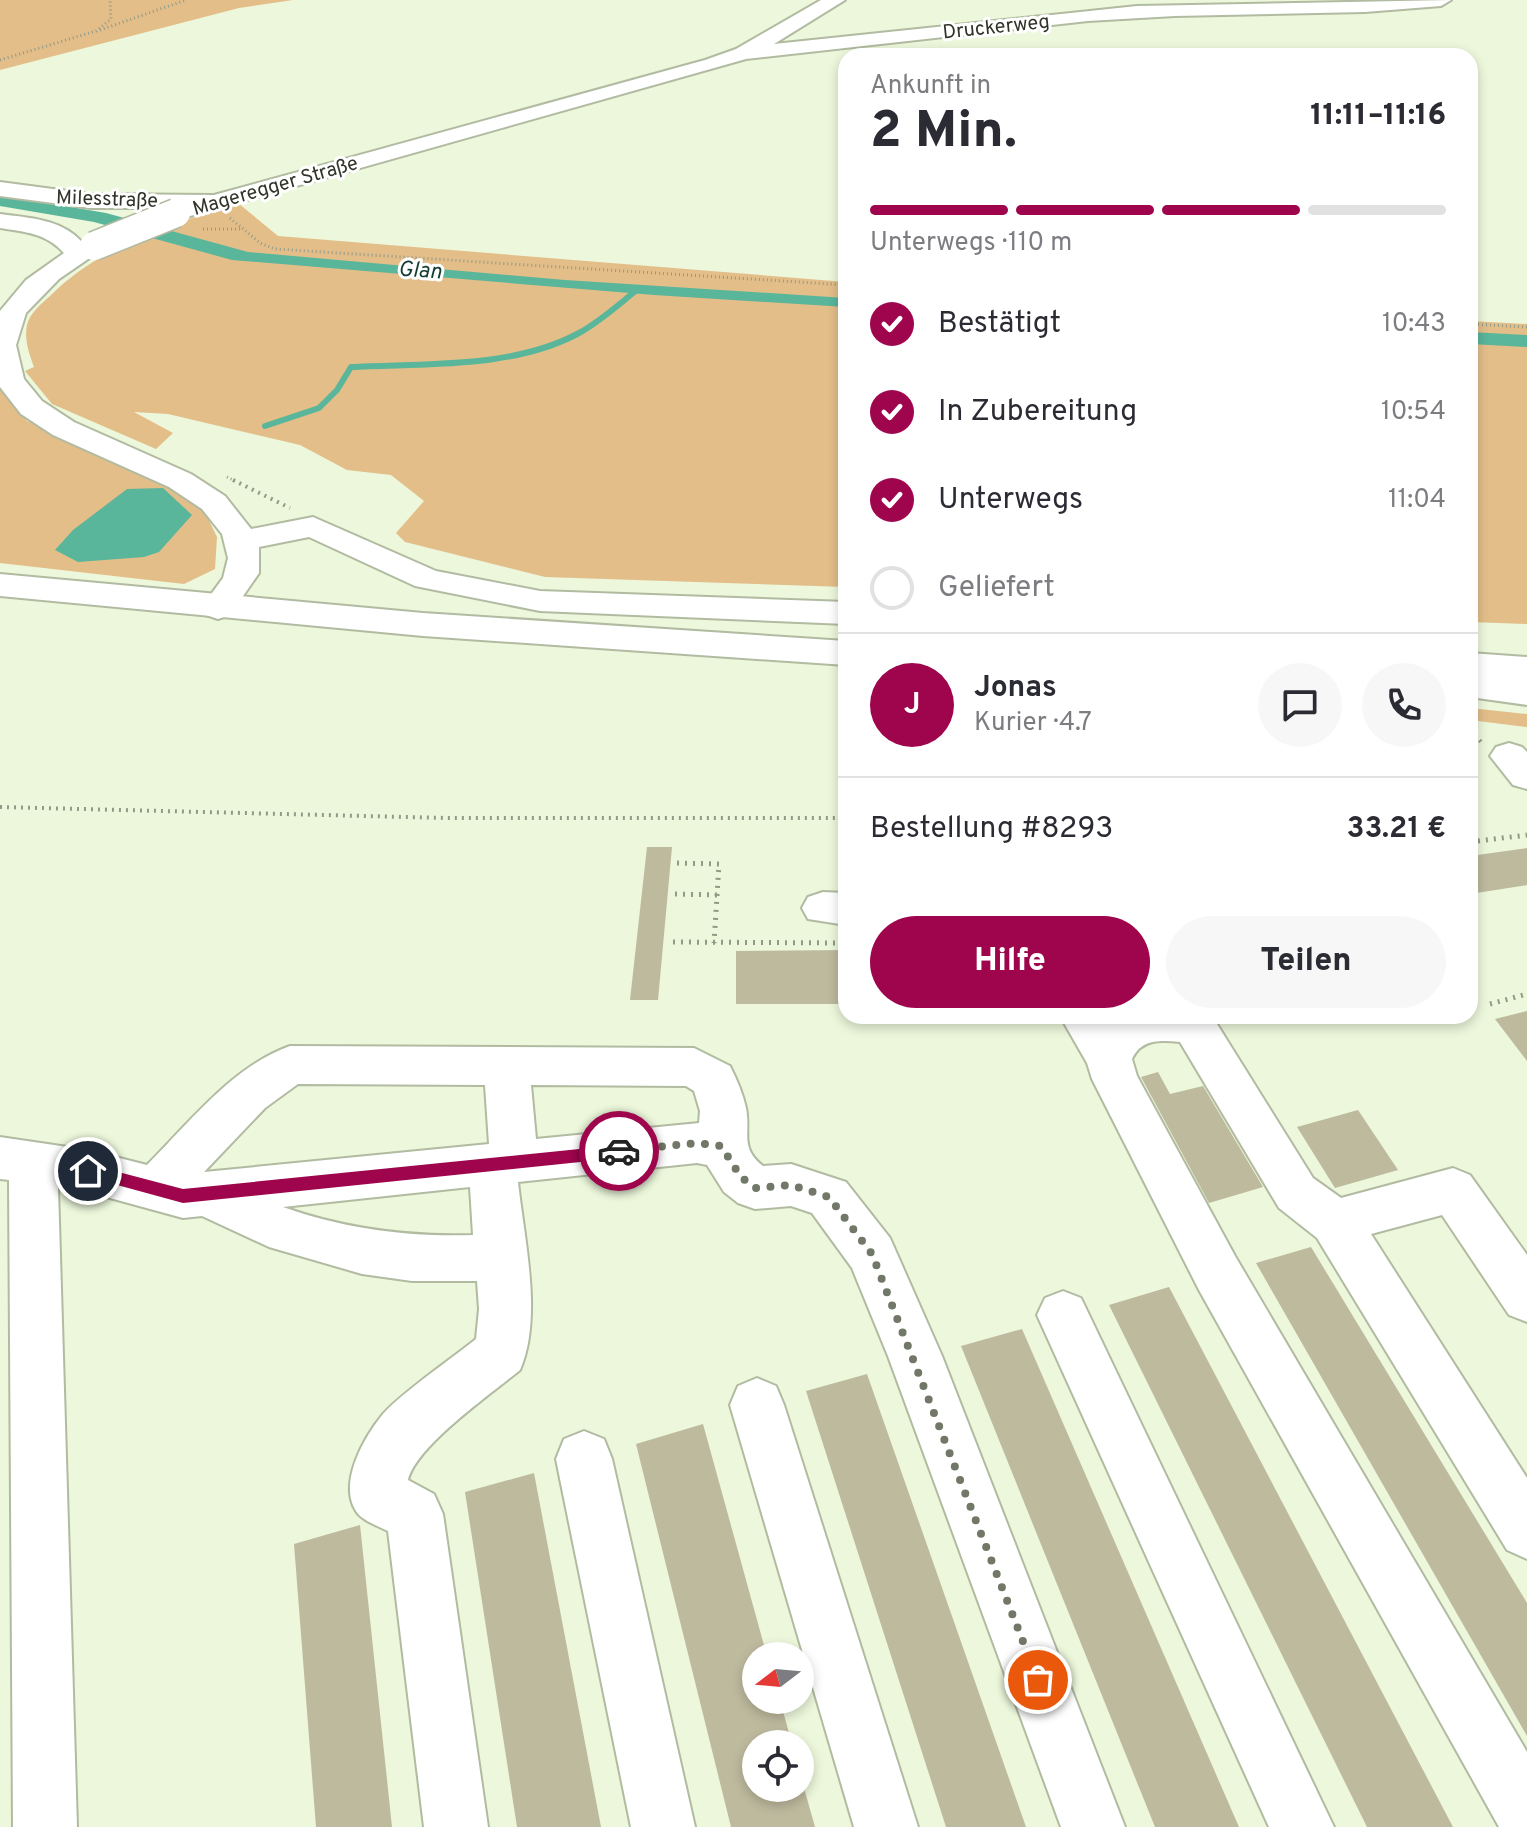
<!DOCTYPE html>
<html lang="de">
<meta charset="utf-8">
<style>
:root{--surface:#fff;--page:#f7f7f7;--text:#2b2b33;--muted:#7c7c81;--line:#e1e1e2;--accent:#9e054c}
body{margin:0;font-family:Overpass,sans-serif;background:var(--page);color:var(--text);height:100vh;display:flex;flex-direction:column;font-size:30px;white-space:nowrap}
*{box-sizing:border-box;margin:0}
p{font-size:26px;color:var(--muted)}
.icon{flex:none;width:44px;height:44px;fill:none;stroke:currentColor;stroke-width:2;stroke-linecap:round;stroke-linejoin:round}
.map{position:relative;flex:1;overflow:hidden}
.sheet{position:absolute;left:838px;top:48px;width:640px;height:976px;display:flex;flex-direction:column;background:var(--surface);border-radius:24px;box-shadow:0 4px 12px #0003}
.sheet>*{flex:none}
.needle{width:52px;rotate:254deg}
.controls{position:absolute;left:742px;top:1642px;display:grid;gap:16px}
.controls a{display:grid;place-items:center;width:72px;height:72px;border-radius:50%;background:var(--surface);box-shadow:0 4px 12px #0003;font-size:40px}
.pin{position:absolute;display:grid;place-items:center;width:68px;height:68px;color:#fff;margin:-34px;border:4px solid #fff;border-radius:50%;box-shadow:0 2px 8px #0007}
.courier{position:absolute;display:grid;place-items:center;width:80px;height:80px;margin:-40px;border:6px solid #9e054c;border-radius:50%;background:#fff;color:#222;box-shadow:0 2px 10px #0007}
.head em{font-style:normal;font-weight:800}
.head div{display:flex;flex-direction:column-reverse}
.head{display:flex;align-items:center;justify-content:space-between;height:136px;padding:0 32px}
h1{font-size:52px;font-weight:800;line-height:60px}
.bar{display:grid;grid-template-columns:repeat(4,1fr);gap:12px 8px;align-content:center;height:96px;padding:0 32px}
.bar i{height:10px;border-radius:6px;background:var(--line)}
.bar .selected{background:var(--accent)}
.bar p{grid-column:span 4}
.line{display:flex;align-items:center;gap:20px;padding:0 32px;border-top:2px solid var(--line)}
.line div{flex:1}
.round{display:grid;place-items:center;flex:none;width:84px;height:84px;border-radius:42px;background:var(--page)}
ol{padding:0 32px;list-style:none}
li{display:flex;align-items:center;gap:24px;height:88px}
li p{margin-inline-start:auto}
li .icon{padding:8px;border-radius:50%;background:var(--accent);color:#fff;stroke-width:4}
li:last-child{color:var(--muted)}
li i{width:44px;height:44px;border:4px solid var(--line);border-radius:50%}
.primary-button{display:flex;gap:16px;margin-top:auto;padding:16px 32px}
.primary-button a{flex:1;height:92px;border-radius:48px;background:var(--accent);color:#fff;font-size:32px;font-weight:800;line-height:92px;text-align:center}
.primary-button a+a{background:var(--page);color:var(--text)}
.map>svg:first-child{display:block}
</style>
<div class="map">
<svg width="1527" height="1827" viewBox="0 0 1527 1827">
<rect width="100%" height="100%" fill="#ecf7db"/>
<g fill="#e3be89">
<path d="M0 0H293L239 8 0 70Z"/>
<path d="M238 203 278 236 846 282V587L545 577 405 542 396 533 424 501 391 475 347 470 300 445 168 414 134 412 173 433 156 449 52 404 25 371 34 367C29 353 24 340 27 325 29 314 42 303 50 296 101 245 170 225 238 203Z"/>
<path d="M1470 321 1527 324V624L1470 622Z"/>
<path d="M0 389 27 421 198 498 217 537 215 569 184 584 0 563Z"/>
<path d="M1470 708 1527 714V727L1470 720Z"/>
</g>
<g fill="#59b69b">
<path d="M0 195 106 213 248 252 565 280 846 298V307L654 295 232 260 94 222 0 206Z"/>
<path d="M1470 332 1527 335V347L1470 344Z"/>
<path d="M163 488 192 515 159 552 144 557 78 562 55 550 73 530 127 489Z"/>
</g>
<g fill="none" stroke-linecap="round" stroke-linejoin="round">
<path stroke="#59b69b" stroke-width="6" d="M265 426 319 408 337 390 351 367C424 363 513 369 579 333 601 321 619 304 638 289"/>
</g>
<g fill="#beba9e">
<path d="M647 847H672L658 1000H630Z"/>
<path d="M1527 848V885L1470 894V856Z"/>
<path d="M846 950V1004H736V951Z"/>
<path d="M1527 1011V1061L1495 1019Z"/>
<path d="M1158 1072 1170 1094 1203 1086 1263 1187 1209 1203 1141 1077Z"/>
<path d="M1358 1110 1398 1170 1335 1188 1297 1127Z"/>
<path d="M1311 1247 1527 1603V1736L1256 1263Z"/>
<path d="M1169 1287 1453 1827H1367L1109 1305Z"/>
<path d="M1022 1329 1239 1827H1155L961 1346Z"/>
<path d="M867 1374 1026 1827H946L806 1391Z"/>
<path d="M703 1424 767 1656H756V1700H780L792 1744H756V1788H804L815 1827H731L636 1444Z"/>
<path d="M534 1473 601 1827H517L465 1492Z"/>
<path d="M360 1525 392 1827H316L294 1544Z"/>
</g>
<g fill="none" stroke-linecap="round" stroke-linejoin="round">
<defs>
<g id="minor">
<path d="M821 0H845L774 44 1137 6 1451 0 1441 6 1365 12 1175 16 1088 21 746 59 176 220 167 218 164 213 168 208H91L0 196V182L91 194 214 195 705 60 736 49Z"/>
<path d="M0 214C30 218 61 219 82 242L94 238 103 241 107 246 59 279 26 313 16 345 24 379 42 401 74 422 191 474 225 496 251 529 313 517 436 571 540 591 846 602V624L540 611 415 586 309 537 259 547V573L230 615 218 619 206 615 201 608 223 578 228 558 222 534 202 509 169 487 53 435 21 414 0 387V311L26 280 64 253C46 233 25 232 0 228Z"/>
<path d="M1470 653 1527 657V681L1470 675Z"/>
<path d="M1509 743 1522 747 1527 752V789L1513 785 1490 756 1496 747Z"/>
<path d="M823 892 846 893V925L808 919 802 908 808 897Z"/>
<path d="M1060 1016H1106L1109 1021 1118 1016H1212L1313 1178 1341 1198 1453 1168 1470 1175 1527 1255V1322L1509 1315 1442 1215 1371 1234 1527 1478V1559L1507 1550 1317 1238 1279 1208 1180 1042C1160 1040 1141 1039 1132 1059L1137 1076 1235 1256 1527 1752V1827H1499L1199 1290 1092 1079 1087 1063Z"/>
<path d="M290 1046 694 1048 730 1066C737 1080 743 1094 746 1108 751 1133 739 1147 763 1166L791 1164 846 1182 890 1238 942 1356 1125 1827H1061L888 1356 852 1268 812 1213 791 1206 755 1209 738 1203 724 1192 707 1165 697 1163 518 1182C524 1239 543 1317 520 1370 491 1394 416 1446 408 1480L434 1494 443 1514 488 1827H424L388 1531C378 1526 361 1520 356 1511 338 1483 364 1437 383 1414 404 1391 450 1360 476 1339L479 1309 477 1281H412L362 1274 269 1247 202 1216 183 1218 88 1192 58 1188 77 1827H13L9 1180 0 1179V1137L88 1150 147 1165C189 1123 233 1066 290 1046ZM298 1084 485 1085 489 1144 204 1172 265 1108ZM531 1085 686 1086 694 1091 700 1111 699 1123 536 1139ZM470 1187 473 1235C408 1237 345 1229 283 1207Z"/>
<path d="M1063 1291 1081 1298 1334 1827H1269L1037 1315 1045 1298Z"/>
<path d="M757 1378 776 1386 784 1405 918 1827H854L730 1405 738 1386Z"/>
<path d="M584 1431 604 1439 612 1459 695 1827H631L556 1459 564 1439Z"/>
</g>
<g id="major">
<path d="M0 574 423 613 846 641V665L423 636 0 596Z"/>
<path d="M1470 673 1527 679V705L1470 697Z"/>
</g>
</defs>
<use href="#minor" stroke="#b1bba1" stroke-width="4"/>
<use href="#major" stroke="#b1bba1" stroke-width="4"/>
<g stroke="#929986" stroke-width="3" stroke-dasharray="1 3" stroke-linecap="butt">
<path d="M100 30 186 0"/>
<path d="M0 60 96 31 111 19 110 0"/>
<path d="M230 218 260 243 275 249 846 285"/>
<path d="M203 229H241"/>
<path d="M1470 324 1527 327"/>
<path d="M227 477 237 482"/>
</g>
<g stroke="#929986" stroke-width="4" stroke-dasharray="2 5" stroke-linecap="butt">
<path d="M233 480 290 508"/>
<path d="M1470 730 1483 744"/>
<path d="M0 807 446 818H846"/>
</g>
<g stroke="#929986" stroke-width="5" stroke-dasharray="2 6" stroke-linecap="butt">
<path d="M1470 842 1527 835"/>
<path d="M677 863 719 864 714 943"/>
<path d="M675 894 717 895"/>
<path d="M673 942 846 943"/>
<path d="M1490 1004 1527 994"/>
</g>
<use href="#minor" fill="#fff" fill-rule="evenodd"/>
<use href="#major" fill="#fff" fill-rule="evenodd"/>
<defs>
<path id="minor-bridge" d="M94 246 176 213"/>
</defs>
<use href="#minor-bridge" stroke="#b1bba1" stroke-width="31" stroke-linecap="butt"/>
<use href="#minor-bridge" stroke="#fff" stroke-width="28"/>
</g>
<path fill="#9e054c" d="M619 1145 627 1151 619 1158 183 1203 88 1177 81 1171 88 1164 183 1189Z"/>
<g fill="none" stroke-linecap="round" stroke-linejoin="round">
<path stroke="#727868" stroke-width="8" stroke-dasharray="0 14.4" d="M619 1151 697 1143 721 1146 741 1177 755 1188 791 1185 829 1197 872 1254 1038 1680"/>
</g>
<g text-anchor="middle" stroke-width="6" stroke-linejoin="round" paint-order="stroke">
<g font-size="20" fill="#30342a" stroke="#fff">
<text transform="translate(996 26) rotate(-6)" y="7">Druckerweg</text>
<text transform="translate(275 185) rotate(-16)" y="7">Mageregger Straße</text>
<text transform="translate(107 198) rotate(2)" y="7">Milesstraße</text>
</g>
<g font-size="22" font-style="italic" fill="#123c31" stroke="#fff">
<text transform="translate(420 269) rotate(4)" y="8">Glan</text>
</g>
</g>
</svg>
<div class="controls">
<a><svg class="needle" viewBox="-14 -14 28 28"><path d="M0-13l5 13h-10z" fill="#e53935"/><path d="M0 13l5-13h-10z" fill="#7c7c81"/></svg></a>
<a><svg class="icon" aria-label="locate" viewBox="0 0 24 24"><circle cx="12" cy="12" r="6"/><path d="M12 2v4M12 18v4M2 12h4M18 12h4"/></svg></a>
</div>
<div class="pin" style="left:1038px;top:1680px;background:#ea580c"><svg class="icon" aria-label="bag" viewBox="0 0 24 24"><path d="M5 8h14l-1 12H6zM9 8a3 3 0 0 1 6 0"/></svg></div>
<div class="pin" style="left:88px;top:1171px;background:#1f2937"><svg class="icon" aria-label="home" viewBox="0 0 24 24"><path d="M3 11l9-7 9 7M6 9v11h12V9"/></svg></div>
<div class="courier" style="left:619px;top:1151px"><svg class="icon" aria-label="car" viewBox="0 0 24 24"><path d="M5 17H2v-5l4-1 3-4h7l3 4 3 1v5h-3M9 17h6M6 11h13"/><circle cx="7" cy="17" r="2"/><circle cx="17" cy="17" r="2"/></svg></div>
<section class="sheet">
<div class="head"><div><h1>2 Min.</h1><p>Ankunft in</p></div><em>11:11–11:16</em></div>
<div class="bar"><i class="selected"></i><i class="selected"></i><i class="selected"></i><i></i><p>Unterwegs · 110 m</p></div>
<ol>
<li><svg class="icon" aria-label="check" viewBox="0 0 24 24"><path d="M5 12l5 5 9-10"/></svg>Bestätigt<p>10:43</p></li>
<li><svg class="icon" aria-label="check" viewBox="0 0 24 24"><path d="M5 12l5 5 9-10"/></svg>In Zubereitung<p>10:54</p></li>
<li><svg class="icon" aria-label="check" viewBox="0 0 24 24"><path d="M5 12l5 5 9-10"/></svg>Unterwegs<p>11:04</p></li>
<li><i></i>Geliefert</li>
</ol>
<div class="line" style="height:144px"><b class="round" style="background:var(--accent);color:#fff">J</b><div><b>Jonas</b><p>Kurier · 4.7</p></div><a class="round"><svg class="icon" aria-label="chat" viewBox="0 0 24 24"><path d="M4 5h16v11H9l-5 4z"/></svg></a><a class="round"><svg class="icon" aria-label="phone" viewBox="0 0 24 24"><path d="M5 4h4l2 5-3 2q2 4 5 5l2-3 5 2v4C11 20 4 13 5 4z"/></svg></a></div>
<div class="line" style="height:104px"><div>Bestellung #8293</div><b>33.21 €</b></div>
<div class="primary-button"><a>Hilfe</a><a>Teilen</a></div>
</section>
</div>
